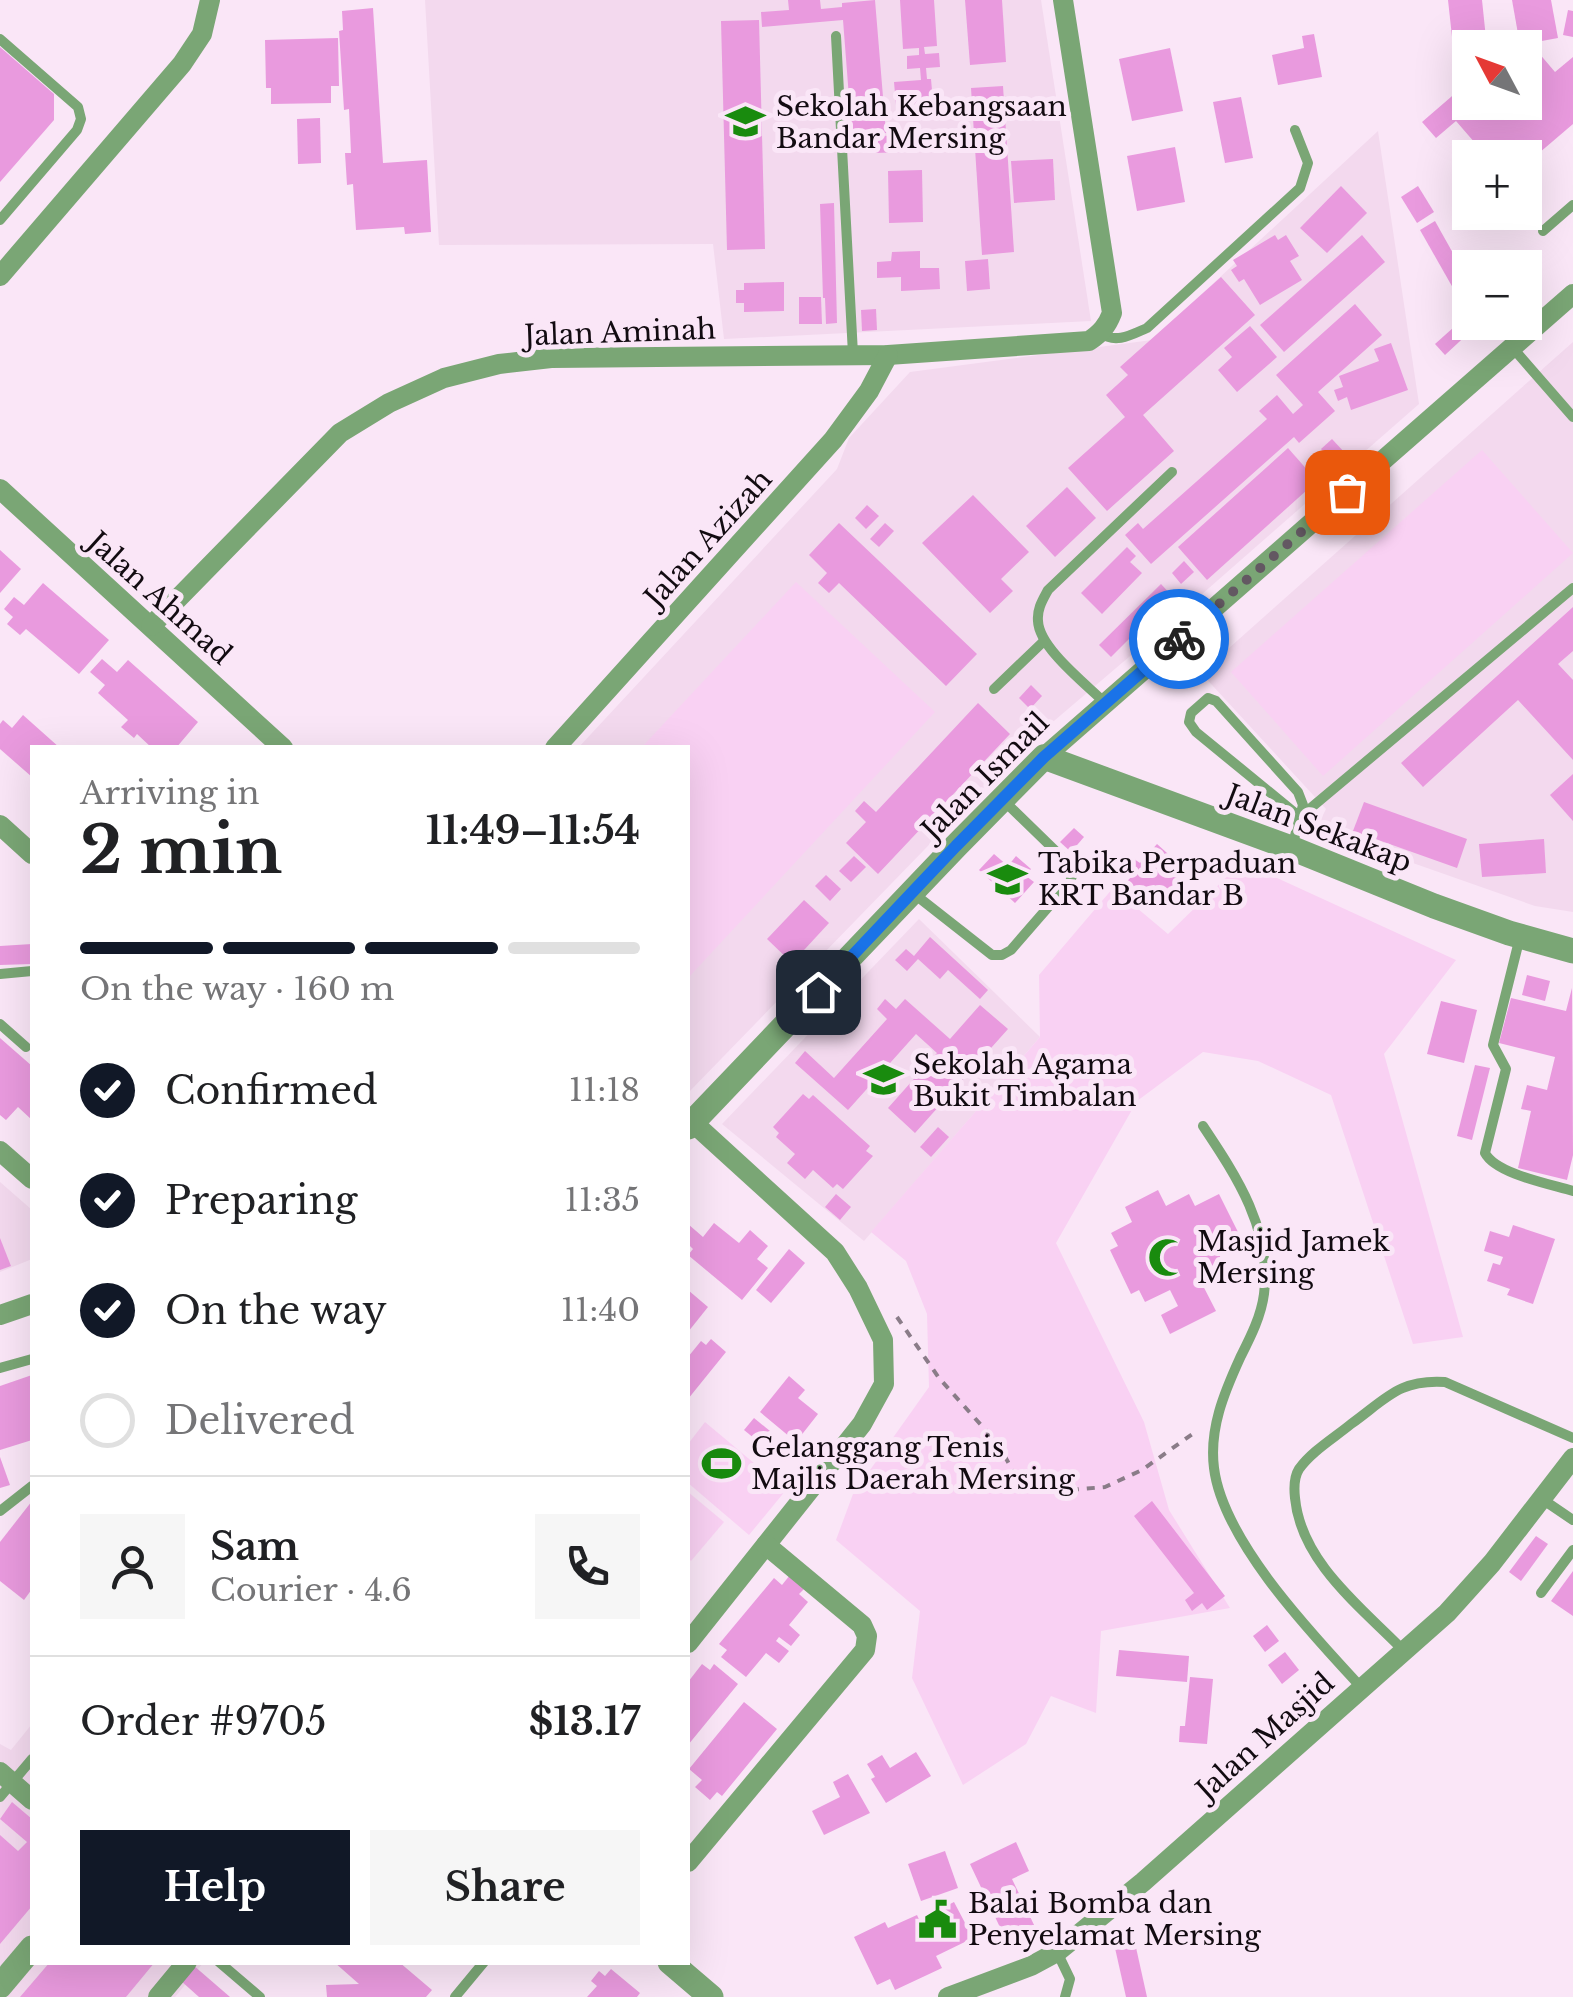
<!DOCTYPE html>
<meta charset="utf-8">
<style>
:root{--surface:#fff;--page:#f6f6f6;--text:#202124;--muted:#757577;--line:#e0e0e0;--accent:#111827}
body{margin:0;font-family:"Libre Baskerville",serif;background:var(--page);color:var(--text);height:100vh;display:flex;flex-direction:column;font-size:38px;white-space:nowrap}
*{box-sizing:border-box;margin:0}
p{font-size:32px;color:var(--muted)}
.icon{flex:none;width:55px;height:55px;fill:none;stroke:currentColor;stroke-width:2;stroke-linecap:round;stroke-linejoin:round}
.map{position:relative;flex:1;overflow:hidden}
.panel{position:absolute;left:30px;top:745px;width:660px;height:1220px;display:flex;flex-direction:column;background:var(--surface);border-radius:0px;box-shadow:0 10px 40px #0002}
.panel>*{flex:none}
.needle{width:65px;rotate:311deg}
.fabs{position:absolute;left:1452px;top:30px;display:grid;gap:20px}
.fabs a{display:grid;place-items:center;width:90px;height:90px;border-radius:0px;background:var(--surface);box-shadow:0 10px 40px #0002;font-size:50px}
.pin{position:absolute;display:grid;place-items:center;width:85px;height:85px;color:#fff;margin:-42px;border-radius:20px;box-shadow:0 5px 15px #0006}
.courier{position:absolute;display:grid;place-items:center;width:100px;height:100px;margin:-50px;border:8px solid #1a73e8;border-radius:50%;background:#fff;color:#222;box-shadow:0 2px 12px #0007}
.summary em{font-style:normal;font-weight:700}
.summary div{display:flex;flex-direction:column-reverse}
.summary{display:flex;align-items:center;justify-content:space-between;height:170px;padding:0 50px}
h1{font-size:65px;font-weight:700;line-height:75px}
.bar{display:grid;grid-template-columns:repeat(4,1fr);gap:15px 10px;align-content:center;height:120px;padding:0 50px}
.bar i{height:12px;border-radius:8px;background:var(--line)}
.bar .current{background:var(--accent)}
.bar p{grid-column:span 4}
.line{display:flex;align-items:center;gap:25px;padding:0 50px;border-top:2px solid var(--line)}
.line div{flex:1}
.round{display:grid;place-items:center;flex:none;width:105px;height:105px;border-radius:0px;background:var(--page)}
ol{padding:0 50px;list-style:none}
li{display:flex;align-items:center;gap:30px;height:110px}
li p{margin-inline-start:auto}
li .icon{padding:10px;border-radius:50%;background:var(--accent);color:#fff;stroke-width:4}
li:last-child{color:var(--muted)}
li i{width:55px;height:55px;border:5px solid var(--line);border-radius:50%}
.action{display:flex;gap:20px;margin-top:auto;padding:20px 50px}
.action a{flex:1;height:115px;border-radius:0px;background:var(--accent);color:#fff;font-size:40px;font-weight:700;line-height:115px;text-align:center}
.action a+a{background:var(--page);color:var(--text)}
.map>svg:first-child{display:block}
</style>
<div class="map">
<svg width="1573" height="1997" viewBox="0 0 1573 1997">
<rect width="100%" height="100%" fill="#fae6f7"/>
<g fill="#f3d9ee">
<path d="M425 0H1041L1091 321 724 339 713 244 439 245Z"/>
<path d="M1378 131 1419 404 1177 616 1027 744 688 1093V748H578L837 469 849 438 910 372 1152 340Z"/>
<path d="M1573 342V912L1535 906 1316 829 1326 809 1201 673Z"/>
<path d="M919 919 1040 1037 864 1241 722 1124Z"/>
<path d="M0 1182 32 1210V1259L0 1272Z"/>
<path d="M32 1724V1962L203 1963 175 1997H0V1744L11 1750Z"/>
</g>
<g fill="#f9d1f3">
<path d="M1482 450 1573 553 1323 776 1231 672Z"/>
<path d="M796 582 935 712 688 978V748L642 747Z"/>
<path d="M1242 862 1456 960 1384 1054 1463 1337 1413 1344 1331 1095 1258 1061 1203 1052 1137 1101 1056 1243 1144 1422 1169 1510 1230 1608 1101 1631 1096 1713 1051 1696 1026 1744 963 1785 912 1678 920 1611 836 1540 853 1494 929 1387 927 1314 906 1261 871 1232 1040 1037 1039 975 1113 888 1168 934Z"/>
<path d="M705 1422 786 1490 749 1535 688 1483V1444Z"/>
<path d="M688 1492 724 1522 691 1561 688 1558Z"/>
</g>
<g fill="#e99ade">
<path d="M788 0H820L821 9 842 7V3L875 0 886 133 852 136 843 20 762 27 761 12 789 10Z"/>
<path d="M900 0H934L937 46 924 47 925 54 939 53 940 67 926 68 927 79H931L933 102 896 105 894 82 921 80 920 68 907 69V56L919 55V48L903 49Z"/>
<path d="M965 0H1002L1006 62 970 65Z"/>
<path d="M1448 0H1482L1487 48H1470V82L1463 83 1460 54 1454 55Z"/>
<path d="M1512 0H1551L1558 38 1520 45Z"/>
<path d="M373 8 383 163 427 160 431 232 405 234 404 227 356 230 353 184 347 185 345 153H351L349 109 344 110 339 31 343 30 342 11Z"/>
<path d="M1568 10 1573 11V37L1563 35Z"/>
<path d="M759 20 765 249 727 250 721 21Z"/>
<path d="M1314 34 1322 77 1278 85 1272 55 1304 48 1302 36Z"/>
<path d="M338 38 339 86H331V103L271 104V88H266L265 40Z"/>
<path d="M0 47 54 94V120L0 182Z"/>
<path d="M1170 48 1183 111 1132 121 1119 59Z"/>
<path d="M1538 52 1555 72 1573 57V124L1532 159 1528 154 1524 158H1488L1456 121 1436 138 1422 122 1466 84 1470 88V102H1525V63Z"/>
<path d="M1003 86 1014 252 982 255 971 88Z"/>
<path d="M1241 97 1253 158 1225 163 1213 102Z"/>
<path d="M320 118 321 163 298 164 297 119Z"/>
<path d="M932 135 933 151 875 153V136Z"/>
<path d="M1175 147 1185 202 1137 211 1127 156Z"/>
<path d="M1053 159 1055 200 1014 203 1011 161Z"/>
<path d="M922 170 923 222 889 223 888 171Z"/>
<path d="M1341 186 1367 213 1327 253 1300 228Z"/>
<path d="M1418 186 1434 212 1417 223 1401 197Z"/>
<path d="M834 203 837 323 826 324 825 298H823L820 204Z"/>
<path d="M1435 221 1468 280 1453 288 1420 230Z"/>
<path d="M1275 235 1278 240 1286 235 1299 256 1290 261 1302 280 1260 305 1244 279 1239 282 1231 270 1237 266 1233 260Z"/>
<path d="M1362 235 1385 262 1284 352 1260 325Z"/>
<path d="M920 251V268H939L940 289 901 291V277L877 278V262L891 261 892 252Z"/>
<path d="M988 259 990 289 967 291 965 261Z"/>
<path d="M1221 277 1255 315 1143 415 1174 451 1107 511 1068 468 1125 417 1106 395 1128 375 1120 367Z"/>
<path d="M784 282V311L744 312V303H736V290H744V283Z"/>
<path d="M799 297H821L822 324H799Z"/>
<path d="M1355 304 1382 335 1318 392 1335 411 1299 443 1294 437 1151 564 1125 535 1138 523 1143 529 1267 419 1259 411 1277 395 1293 414 1303 405 1276 375Z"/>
<path d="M876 309 877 330 862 331 861 310Z"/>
<path d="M1463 319 1473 329 1445 355 1435 344Z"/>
<path d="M1250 326 1277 357 1237 392 1218 370 1232 357 1224 348Z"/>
<path d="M1391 343 1408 390 1351 410 1347 397 1338 401 1334 390 1343 387 1339 376 1379 361 1374 349Z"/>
<path d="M1332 439 1345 453 1334 463 1321 449Z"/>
<path d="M1288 448 1317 481 1207 580 1178 547Z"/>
<path d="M1067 487 1096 518 1055 557 1026 526Z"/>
<path d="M973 495 1029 552 1001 579 1013 591 990 613 922 543Z"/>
<path d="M867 505 879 516 866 529 855 518Z"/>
<path d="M839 523 977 654 946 686 839 583 829 593 818 583 827 573 809 555Z"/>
<path d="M885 523 894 531 879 547 870 539Z"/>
<path d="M1127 547 1136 556 1130 562 1142 573 1102 614 1081 593Z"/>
<path d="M0 550 21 569 0 593Z"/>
<path d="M1184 561 1194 572 1181 584 1172 573Z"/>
<path d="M43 583 109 640 79 674 26 629 20 635 7 624 13 617 4 609 14 597 24 605Z"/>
<path d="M1161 584 1172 596 1111 657 1099 645Z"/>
<path d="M1573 607V651L1558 664 1573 680V760L1518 700 1423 787 1401 763Z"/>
<path d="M102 659 117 672 128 660 198 722 176 748H152L137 734 134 738 121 727 128 720 98 693 105 685 90 672Z"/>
<path d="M1031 685 1042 696 1030 709 1019 698Z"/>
<path d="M978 703 1010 734 878 874 846 843 866 822 855 811 864 801 876 812Z"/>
<path d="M23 715 60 748H32V777L0 749V724L3 720 12 728Z"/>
<path d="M1573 774V821L1550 795Z"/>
<path d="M1364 802 1467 839 1457 868 1353 831Z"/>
<path d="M1074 828 1084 837 1071 852 1060 842Z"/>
<path d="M1544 839 1546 873 1482 877 1479 844Z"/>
<path d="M1157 844 1187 871 1161 901 1154 895 1142 909 1120 889 1132 876 1125 869 1134 859 1140 863Z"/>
<path d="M994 854 1008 866 1016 856 1031 869 1026 876 1034 882 1015 903 979 870Z"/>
<path d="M854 856 866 867 851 882 839 871Z"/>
<path d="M826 875 841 889 830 901 815 886Z"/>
<path d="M804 900 829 923 792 963 767 939Z"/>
<path d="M930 937 988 990 980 999 948 970 940 979 918 959 907 971 895 960 906 949 914 956Z"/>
<path d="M32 944V964L0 965V946Z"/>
<path d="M1527 975 1550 981 1545 1001 1522 995Z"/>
<path d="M1572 988 1573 1155 1567 1180 1518 1168 1531 1111 1521 1109 1527 1085 1547 1090 1555 1057 1499 1043 1511 998 1566 1011Z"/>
<path d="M885 999 896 1009 905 999 950 1039 980 1005 1008 1029 915 1133 888 1108 937 1053 916 1034 848 1110 795 1063 805 1051 834 1078 887 1019 877 1009Z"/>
<path d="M1441 1001 1477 1010 1464 1063 1427 1054Z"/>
<path d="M0 1038 32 1066V1120L18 1107 6 1120 0 1115Z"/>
<path d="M1475 1065 1490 1068 1472 1140 1457 1136Z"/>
<path d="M803 1094 809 1099 813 1095 870 1146 866 1151 873 1156 843 1189 837 1184 833 1188 813 1170 805 1179 787 1163 795 1154 776 1137 779 1133 773 1127Z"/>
<path d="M938 1127 949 1137 931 1157 920 1147Z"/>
<path d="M1158 1190 1166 1206 1189 1194 1195 1206 1219 1194 1241 1238 1217 1250 1223 1263 1198 1276 1216 1311 1170 1334 1161 1315 1178 1306 1170 1290 1145 1302 1139 1290 1131 1294 1110 1250 1118 1246 1111 1233 1132 1222 1125 1207Z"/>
<path d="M836 1194 851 1207 840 1220 825 1207Z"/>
<path d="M714 1223 739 1243 750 1230 768 1246 757 1259 768 1268 742 1300 688 1255 693 1249 688 1244V1224L703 1237Z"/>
<path d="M1513 1225 1555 1239 1533 1304 1507 1295 1510 1289 1487 1281 1493 1263 1500 1265 1503 1257 1484 1251 1490 1231 1509 1237Z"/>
<path d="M0 1238 11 1266 0 1270Z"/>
<path d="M789 1249 805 1263 771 1303 756 1290Z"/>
<path d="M688 1290 708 1307 688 1332Z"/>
<path d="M711 1339 726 1352 688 1399V1357L701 1341 706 1345Z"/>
<path d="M32 1375V1440L0 1450V1386Z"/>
<path d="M789 1376 805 1390 798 1398 818 1414 796 1442 760 1412Z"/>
<path d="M754 1418 770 1431 760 1443 744 1430Z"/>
<path d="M0 1457 10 1485 0 1488Z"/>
<path d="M32 1501V1589L24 1600 0 1581V1542Z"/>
<path d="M1152 1501 1225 1596 1207 1610 1202 1603 1192 1611 1185 1600 1194 1593 1134 1516Z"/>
<path d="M1536 1536 1548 1544 1521 1581 1509 1572Z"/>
<path d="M1573 1571V1616L1551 1601Z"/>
<path d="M790 1575 805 1588 799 1594 808 1602 789 1625 800 1635 791 1646 779 1637 776 1641 789 1651 779 1663 766 1653 746 1677 721 1657 727 1650 719 1644 774 1578 782 1585Z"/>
<path d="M1267 1625 1279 1641 1265 1652 1253 1636Z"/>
<path d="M1119 1650 1189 1656 1187 1682 1116 1676Z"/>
<path d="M1285 1652 1299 1670 1282 1684 1268 1665Z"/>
<path d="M702 1664 710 1670 714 1664 738 1684 688 1745V1682Z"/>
<path d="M1190 1677 1213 1679 1207 1744 1179 1742 1180 1726H1185Z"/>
<path d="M744 1702 777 1729 722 1796 717 1792 710 1800 695 1787 702 1780 689 1769Z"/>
<path d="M916 1752 931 1776 886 1803 871 1779 875 1777 867 1764 882 1755 890 1768Z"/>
<path d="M848 1774 870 1813 824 1835 812 1811 840 1797 833 1782Z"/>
<path d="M12 1802 32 1819V1906L0 1944V1835L18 1851 27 1842 0 1819Z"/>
<path d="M1016 1842 1029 1871 1012 1879 1035 1927 1006 1940 970 1864Z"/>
<path d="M945 1851 958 1888 921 1901 908 1864Z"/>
<path d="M954 1902 973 1938 936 1956 942 1968 895 1990 890 1979 877 1985 854 1937 885 1922 888 1928 917 1915 928 1939 952 1928 942 1908Z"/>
<path d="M1135 1943 1147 1997H1126L1115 1948Z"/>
<path d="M50 1962H155L126 1997H20Z"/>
<path d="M334 1962H399L432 1990 426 1997H327L326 1985 359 1984Z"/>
<path d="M193 1965 230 1997H199L180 1980Z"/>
<path d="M611 1969 640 1993 637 1997H587L597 1986 591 1981 599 1971 605 1976Z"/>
</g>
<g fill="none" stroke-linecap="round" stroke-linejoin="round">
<path stroke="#8a7c88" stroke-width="4" stroke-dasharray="8 8" stroke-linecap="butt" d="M897 1317 939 1378 998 1444 1013 1471 1039 1487 1070 1490 1105 1487 1142 1470 1198 1430"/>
<g stroke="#7aa675" stroke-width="10">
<path d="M836 36 853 354"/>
<path d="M0 39 78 107 81 119 77 130 0 220"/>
<path d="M1543 231 1573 205"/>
<path d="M1100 333C1116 344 1131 335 1147 328L1300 188 1308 163 1295 130"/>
<path d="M1512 347 1573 417"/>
<path d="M994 689 1044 641"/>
<path d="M1208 698 1216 701 1298 792 1303 805 1300 817 1196 732 1189 722 1191 713Z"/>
<path d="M1105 703C1086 684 1039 648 1038 621 1037 609 1042 601 1048 590L1172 472"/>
<path d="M1292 847 1300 817 1573 588"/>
<path d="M913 893 992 955H1002L1011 950 1070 882 1073 873 1069 864 1002 799"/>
<path d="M1520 937 1493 1045 1506 1069 1485 1153C1496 1174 1550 1184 1573 1191"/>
<path d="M0 974 32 971"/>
<path d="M0 1024 26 1047"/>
<path d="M1203 1126C1237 1177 1272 1230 1264 1294 1261 1317 1250 1338 1240 1358 1224 1393 1209 1429 1214 1468 1223 1541 1312 1634 1361 1687"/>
<path d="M0 1368 32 1359"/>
<path d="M1542 1499 1573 1520"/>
<path d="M0 1511 32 1486"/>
<path d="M1541 1593 1573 1550"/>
<path d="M1403 1650C1361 1607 1301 1562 1295 1498 1294 1489 1294 1477 1299 1469 1312 1451 1334 1438 1351 1424 1386 1399 1399 1379 1445 1382L1573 1438"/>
<path d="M0 1797 32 1759"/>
<path d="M1057 1952 1070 1979 1065 1997"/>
<path d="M219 1962 260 1997"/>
<path d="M455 1997 484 1962"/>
</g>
<g stroke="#7aa675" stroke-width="20">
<path d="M0 276 182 64 202 34 210 0"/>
<path d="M0 489 283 748"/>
<path d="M151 626 340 433 389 403 444 378 499 364 551 358 888 355 1089 341C1101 333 1107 326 1112 313L1063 0"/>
<path d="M555 748 833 440 869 391 888 355"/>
<path d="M1044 757 1573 294"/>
<path d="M0 825 32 854"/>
<path d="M688 1118 835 1252 858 1288 883 1340 884 1384 862 1424 688 1643"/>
<path d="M0 1151 32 1179"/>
<path d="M0 1315 32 1304"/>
<path d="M0 1772 32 1800"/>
<path d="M688 1862 865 1650 867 1636 862 1625 766 1545"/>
<path d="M158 1997 187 1962"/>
<path d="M948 1997 1031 1966 1057 1952 1143 1882 1447 1613 1492 1563 1573 1458"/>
</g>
<g stroke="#7aa675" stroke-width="25">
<path d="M688 1127 956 846 1044 757 1291 848 1434 906 1509 933 1573 951"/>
<path d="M670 1962 711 1997"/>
<path d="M0 1986 32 1948"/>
</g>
</g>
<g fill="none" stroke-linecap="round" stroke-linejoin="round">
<path stroke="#635862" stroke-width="10" stroke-dasharray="0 18" d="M1179 639 1347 492"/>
<path stroke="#1a73e8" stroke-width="12" d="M818 992 956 846 1044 757 1179 639"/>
</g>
<defs>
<symbol id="school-bare" viewBox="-9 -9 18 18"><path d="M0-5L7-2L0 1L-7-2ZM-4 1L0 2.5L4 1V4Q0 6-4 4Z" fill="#198b0e" stroke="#fae6f7" stroke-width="2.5" paint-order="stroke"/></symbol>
<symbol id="mosque-bare" viewBox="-9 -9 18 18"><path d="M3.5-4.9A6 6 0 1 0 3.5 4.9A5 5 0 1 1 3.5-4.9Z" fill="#198b0e" stroke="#fae6f7" stroke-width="2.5" paint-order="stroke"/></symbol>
<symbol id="stadium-bare" viewBox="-9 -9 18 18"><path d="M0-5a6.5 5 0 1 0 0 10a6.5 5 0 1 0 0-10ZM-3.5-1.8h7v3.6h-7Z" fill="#198b0e" stroke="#fae6f7" stroke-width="2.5" paint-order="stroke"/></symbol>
<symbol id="civic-bare" viewBox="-9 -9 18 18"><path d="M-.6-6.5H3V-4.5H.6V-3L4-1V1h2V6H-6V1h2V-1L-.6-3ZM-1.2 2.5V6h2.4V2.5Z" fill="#198b0e" stroke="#fae6f7" stroke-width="2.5" paint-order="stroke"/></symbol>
</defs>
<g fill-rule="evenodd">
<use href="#school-bare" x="718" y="94" width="55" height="55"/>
<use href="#school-bare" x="980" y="852" width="55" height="55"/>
<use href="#school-bare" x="856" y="1052" width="55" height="55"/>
<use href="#mosque-bare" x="1140" y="1230" width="55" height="55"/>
<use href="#stadium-bare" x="694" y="1436" width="55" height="55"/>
<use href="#civic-bare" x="910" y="1892" width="55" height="55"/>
</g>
<g text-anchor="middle" stroke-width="10" stroke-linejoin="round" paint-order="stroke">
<g font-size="28" fill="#120b11" stroke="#fae6f7" text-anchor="start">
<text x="776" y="116">Sekolah Kebangsaan<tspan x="776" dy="32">Bandar Mersing</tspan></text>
<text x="1038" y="873">Tabika Perpaduan<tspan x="1038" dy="32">KRT Bandar B</tspan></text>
<text x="913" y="1074">Sekolah Agama<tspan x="913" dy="32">Bukit Timbalan</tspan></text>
<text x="1197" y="1251">Masjid Jamek<tspan x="1197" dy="32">Mersing</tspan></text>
<text x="751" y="1457">Gelanggang Tenis<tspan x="751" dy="32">Majlis Daerah Mersing</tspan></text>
<text x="968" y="1913">Balai Bomba dan<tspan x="968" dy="32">Penyelamat Mersing</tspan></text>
</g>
<g font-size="28" fill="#120b11" stroke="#fae6f7">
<text transform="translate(620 332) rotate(-2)" y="10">Jalan Aminah</text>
<text transform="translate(708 538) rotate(-48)" y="10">Jalan Azizah</text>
<text transform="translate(160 598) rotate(42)" y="10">Jalan Ahmad</text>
<text transform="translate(985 776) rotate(-45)" y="10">Jalan Ismail</text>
<text transform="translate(1319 828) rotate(21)" y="10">Jalan Sekakap</text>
<text transform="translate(1265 1736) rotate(-42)" y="10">Jalan Masjid</text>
</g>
</g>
</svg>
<div class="fabs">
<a><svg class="needle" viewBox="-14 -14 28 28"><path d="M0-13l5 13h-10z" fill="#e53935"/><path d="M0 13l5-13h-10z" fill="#757577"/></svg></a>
<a>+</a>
<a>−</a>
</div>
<div class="pin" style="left:1347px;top:492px;background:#ea580c"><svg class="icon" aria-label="bag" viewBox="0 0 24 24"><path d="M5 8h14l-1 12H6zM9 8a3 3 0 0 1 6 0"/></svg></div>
<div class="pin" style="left:818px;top:992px;background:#1f2937"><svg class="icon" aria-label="home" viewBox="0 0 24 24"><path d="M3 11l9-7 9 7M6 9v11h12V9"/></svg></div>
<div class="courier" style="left:1179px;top:639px"><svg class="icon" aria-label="bike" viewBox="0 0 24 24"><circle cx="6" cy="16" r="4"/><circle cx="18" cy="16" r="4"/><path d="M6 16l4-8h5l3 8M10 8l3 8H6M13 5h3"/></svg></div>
<section class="panel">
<div class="summary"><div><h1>2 min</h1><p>Arriving in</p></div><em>11:49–11:54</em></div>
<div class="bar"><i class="current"></i><i class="current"></i><i class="current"></i><i></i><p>On the way · 160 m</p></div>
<ol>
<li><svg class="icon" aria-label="check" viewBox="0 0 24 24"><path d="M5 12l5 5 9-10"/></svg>Confirmed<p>11:18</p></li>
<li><svg class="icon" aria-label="check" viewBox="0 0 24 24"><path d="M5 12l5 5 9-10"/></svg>Preparing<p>11:35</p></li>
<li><svg class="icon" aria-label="check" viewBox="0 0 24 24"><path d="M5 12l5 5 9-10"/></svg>On the way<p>11:40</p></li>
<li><i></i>Delivered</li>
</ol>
<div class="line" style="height:180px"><a class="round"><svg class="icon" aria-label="person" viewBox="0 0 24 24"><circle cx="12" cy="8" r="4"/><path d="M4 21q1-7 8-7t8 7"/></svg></a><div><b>Sam</b><p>Courier · 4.6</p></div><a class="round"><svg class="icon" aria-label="phone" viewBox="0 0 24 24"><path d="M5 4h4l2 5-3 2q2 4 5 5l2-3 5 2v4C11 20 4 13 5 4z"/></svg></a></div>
<div class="line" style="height:130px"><div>Order #9705</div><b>$13.17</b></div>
<div class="action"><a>Help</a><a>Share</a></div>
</section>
</div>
